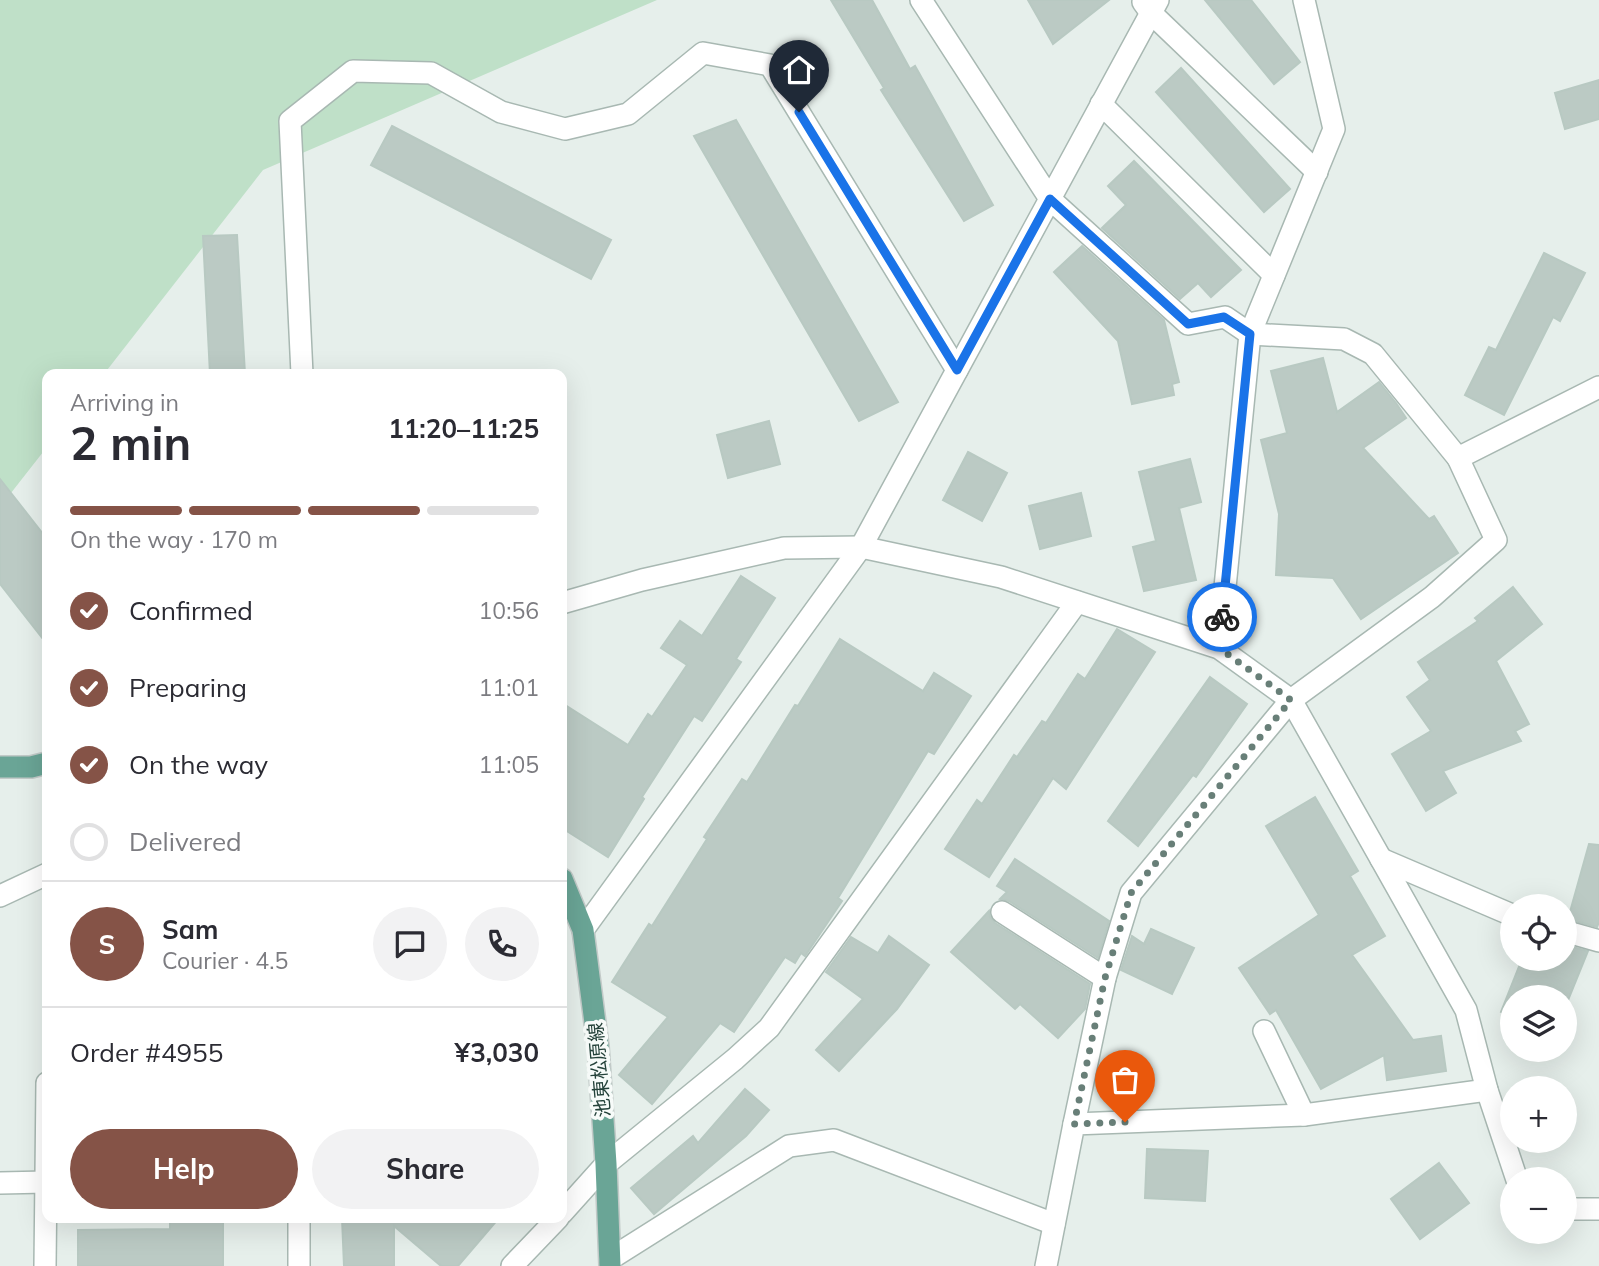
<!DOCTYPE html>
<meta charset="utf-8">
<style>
:root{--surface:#fff;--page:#f2f2f3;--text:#2b2b33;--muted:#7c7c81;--line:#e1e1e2;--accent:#855347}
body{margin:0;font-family:Mulish,"Noto Sans JP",sans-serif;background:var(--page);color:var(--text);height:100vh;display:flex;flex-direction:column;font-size:26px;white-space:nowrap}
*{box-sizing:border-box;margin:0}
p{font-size:23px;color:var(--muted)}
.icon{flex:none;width:38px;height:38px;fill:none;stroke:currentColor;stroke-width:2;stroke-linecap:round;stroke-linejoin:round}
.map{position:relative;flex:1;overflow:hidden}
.drawer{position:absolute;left:42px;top:369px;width:525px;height:854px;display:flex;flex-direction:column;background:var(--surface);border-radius:14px;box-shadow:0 7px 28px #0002}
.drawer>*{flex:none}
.controls{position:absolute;left:1500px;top:894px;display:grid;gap:14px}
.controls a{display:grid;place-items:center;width:77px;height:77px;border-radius:50%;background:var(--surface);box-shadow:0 7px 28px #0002;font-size:35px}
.pin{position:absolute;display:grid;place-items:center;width:60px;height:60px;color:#fff;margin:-72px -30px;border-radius:50% 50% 50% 0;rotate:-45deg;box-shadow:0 0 7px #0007}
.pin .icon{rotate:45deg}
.courier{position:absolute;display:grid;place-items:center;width:70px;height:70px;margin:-35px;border:5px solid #1a73e8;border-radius:50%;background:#fff;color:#222;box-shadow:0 2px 9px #0007}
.headline em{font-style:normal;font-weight:700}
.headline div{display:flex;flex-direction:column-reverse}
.headline{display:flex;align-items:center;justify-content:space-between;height:119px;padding:0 28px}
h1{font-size:46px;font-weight:700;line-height:52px}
.bar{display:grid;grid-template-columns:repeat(4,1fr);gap:10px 7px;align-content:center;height:84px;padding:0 28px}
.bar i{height:9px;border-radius:5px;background:var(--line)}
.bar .on{background:var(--accent)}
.bar p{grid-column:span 4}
.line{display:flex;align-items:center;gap:18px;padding:0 28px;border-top:2px solid var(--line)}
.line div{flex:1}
.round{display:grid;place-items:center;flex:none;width:74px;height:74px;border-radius:37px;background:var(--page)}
ol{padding:0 28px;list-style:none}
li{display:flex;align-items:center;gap:21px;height:77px}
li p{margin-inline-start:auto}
li .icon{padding:7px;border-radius:50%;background:var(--accent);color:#fff;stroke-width:4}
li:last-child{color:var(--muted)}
li i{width:38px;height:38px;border:4px solid var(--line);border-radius:50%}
.button{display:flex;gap:14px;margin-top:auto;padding:14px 28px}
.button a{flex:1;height:80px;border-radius:42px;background:var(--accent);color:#fff;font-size:28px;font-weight:700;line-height:80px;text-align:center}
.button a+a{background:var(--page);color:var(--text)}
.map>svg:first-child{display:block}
</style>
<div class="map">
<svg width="1599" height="1266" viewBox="0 0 1599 1266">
<rect width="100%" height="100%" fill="#e6efeb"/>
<path fill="#bfe0c8" d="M0 0H657L263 170 104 374H47V447L0 507Z"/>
<g fill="#bbcac4" stroke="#b8c9c2" stroke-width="2">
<path d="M831 0H872L910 69 915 66 993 205 964 221 881 90 884 88Z"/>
<path d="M1028 0H1109L1053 44Z"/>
<path d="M1205 0H1251L1300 62 1274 84Z"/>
<path d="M1181 68 1290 189 1264 212 1156 92Z"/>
<path d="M1599 80V119L1565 129 1555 93Z"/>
<path d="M736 120 898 402 859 421 694 136Z"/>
<path d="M392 126 611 240 591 279 371 165Z"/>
<path d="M1134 161 1241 270 1211 297 1198 283 1180 299 1102 228 1126 205 1108 186Z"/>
<path d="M237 235 245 374H210L203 236Z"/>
<path d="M1082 246 1164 320 1179 382 1172 384 1174 395 1132 404 1118 341 1054 272Z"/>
<path d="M1544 253 1585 273 1560 321 1553 317 1504 415 1465 395 1489 347 1496 350Z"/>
<path d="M1323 358 1337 412 1379 382 1396 403 1406 418 1363 448 1429 519 1434 516 1458 553 1361 619 1333 578 1276 575 1279 514 1261 440 1287 433 1271 371Z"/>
<path d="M769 421 780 464 728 478 717 435Z"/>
<path d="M968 452 1007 473 982 521 943 500Z"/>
<path d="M1190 459 1201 502 1179 508 1196 580 1144 591 1133 547 1156 541 1139 472Z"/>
<path d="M0 479 47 539V644L0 584Z"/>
<path d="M1081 493 1091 536 1040 549 1029 506Z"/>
<path d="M741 576 775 598 736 659 741 662 702 721 694 716 642 797 644 799 608 857 562 828V703L628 745 648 714 652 717 687 665 661 648 680 621 702 636Z"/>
<path d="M1513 587 1542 624 1496 661 1529 724 1515 731 1521 741 1443 771 1456 793 1426 811 1392 754 1431 731 1407 697 1430 680 1418 662 1478 621 1475 618Z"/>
<path d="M1117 629 1155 652 1066 789 1053 778 989 877 945 849 977 800 982 804 1014 755 1017 757 1042 721 1046 723 1078 674 1085 679Z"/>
<path d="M840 639 923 691 934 673 971 696 934 754 928 751 838 898 842 901 805 956 801 953 795 963 785 957 734 1032 720 1023 652 1104 619 1075 668 1017 612 982 649 924 652 926 707 839 704 837 742 779 747 782 795 705 798 706Z"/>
<path d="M1210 677 1247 704 1196 777 1193 775 1138 846 1108 821Z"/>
<path d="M1315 797 1358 871 1350 876 1385 936 1352 955 1413 1040 1441 1036 1446 1071 1387 1080 1384 1055 1321 1089 1276 1010 1270 1014 1239 968 1319 915 1266 826Z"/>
<path d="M1589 844 1599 845V922L1597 927 1568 919Z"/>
<path d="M1015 859 1109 921 1098 958 1009 901 1000 899 1007 892 997 886Z"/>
<path d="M989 911 990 917 995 923 1090 984 1085 1009 1058 1038 1020 1004 1015 1009 951 952Z"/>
<path d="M1151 929 1194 948 1172 994 1121 970 1132 936 1144 944Z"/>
<path d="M889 936 929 965 897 1009 839 1071 816 1050 863 999 826 972 851 937 878 953Z"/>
<path d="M1564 945 1588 951 1564 1010V998H1512V1016L1501 1012 1522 959H1564Z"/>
<path d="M745 1089 769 1110 746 1136 654 1214 631 1188 693 1136 698 1143Z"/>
<path d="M1147 1149 1208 1151 1205 1201 1145 1198Z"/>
<path d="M1439 1163 1469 1203 1420 1239 1391 1199Z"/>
<path d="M170 1218H223V1266H78V1230L170 1229Z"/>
<path d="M342 1218H499L458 1266H441L394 1226V1266H344Z"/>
</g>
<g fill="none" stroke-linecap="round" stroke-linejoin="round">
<defs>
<g id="minor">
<path d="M921 0 1050 199 1188 324 1225 317 1250 334 1344 339 1373 354 1458 458"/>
<path d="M1143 2 1151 13 1317 172"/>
<path d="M1101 104 1274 275"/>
<path d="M302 374 290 121 353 71 431 73 501 112 565 129 628 114 703 53 770 65 957 370"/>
<path d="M562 603 642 580 784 548 861 547 1001 577 1219 648 1291 700 1381 859 1466 1010 1487 1090 1517 1180"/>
<path d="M1219 648 1250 334 1334 129 1304 0"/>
<path d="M1381 859 1512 915"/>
<path d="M0 896 47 874"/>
<path d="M1002 912 1105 978"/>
<path d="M583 930 861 547 1158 0"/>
<path d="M1564 931 1599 941"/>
<path d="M1264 1031 1304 1115"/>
<path d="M1074 1124 1105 978 1131 893 1291 700 1432 597 1496 540 1458 458 1599 387"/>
<path d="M0 1183 46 1182"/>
<path d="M1564 1209H1599"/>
<path d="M562 1213 606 1164 735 1059 769 1028 1077 602"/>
<path d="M610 1259 789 1146 834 1140 1054 1224"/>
<path d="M45 1266 47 1083"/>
<path d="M299 1266V1218"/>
<path d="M512 1266 558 1218"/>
<path d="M1046 1266 1074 1124 1304 1115 1487 1090"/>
</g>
<g id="major">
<path d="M0 767H31L47 763"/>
<path d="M562 879 583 930 598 1046 606 1164 610 1266"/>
</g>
</defs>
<use href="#minor" stroke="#a8b8b2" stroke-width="24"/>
<use href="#major" stroke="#c2cac8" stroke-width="24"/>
<use href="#minor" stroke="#fff" stroke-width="21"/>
<use href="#major" stroke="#6aa596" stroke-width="21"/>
</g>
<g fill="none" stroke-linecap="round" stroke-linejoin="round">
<path stroke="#687f78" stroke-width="7" stroke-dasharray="0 12.6" d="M1125 1122 1074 1124 1105 978 1131 893 1291 700 1219 648 1222 617"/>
<path stroke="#1a73e8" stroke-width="9" d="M799 112 957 370 1050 199 1188 324 1224 317 1250 334 1222 617"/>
</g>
<g text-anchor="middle" stroke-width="7" stroke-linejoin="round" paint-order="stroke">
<g font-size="19" fill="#24423a" stroke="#f7fbf9">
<text transform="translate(599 1070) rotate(-95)" y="7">池東松原線</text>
</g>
</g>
</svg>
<div class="controls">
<a><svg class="icon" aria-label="locate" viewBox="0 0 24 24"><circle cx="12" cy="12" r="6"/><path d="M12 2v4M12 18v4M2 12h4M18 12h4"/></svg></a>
<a><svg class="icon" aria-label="layers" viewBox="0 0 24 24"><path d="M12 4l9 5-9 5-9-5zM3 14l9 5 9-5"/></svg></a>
<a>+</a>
<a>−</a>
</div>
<div class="pin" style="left:1125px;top:1122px;background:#ea580c"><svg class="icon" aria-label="bag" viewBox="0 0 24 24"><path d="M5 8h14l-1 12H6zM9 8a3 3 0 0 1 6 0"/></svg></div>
<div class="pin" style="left:799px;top:112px;background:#1f2937"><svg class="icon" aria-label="home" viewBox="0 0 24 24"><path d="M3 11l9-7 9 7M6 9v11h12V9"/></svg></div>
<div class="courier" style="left:1222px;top:617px"><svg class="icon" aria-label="bike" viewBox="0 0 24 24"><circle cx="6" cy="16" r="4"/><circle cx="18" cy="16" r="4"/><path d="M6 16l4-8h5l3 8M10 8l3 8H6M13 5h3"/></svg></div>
<section class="drawer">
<div class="headline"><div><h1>2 min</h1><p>Arriving in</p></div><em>11:20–11:25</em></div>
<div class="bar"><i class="on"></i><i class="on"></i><i class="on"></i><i></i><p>On the way · 170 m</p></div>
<ol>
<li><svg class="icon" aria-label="check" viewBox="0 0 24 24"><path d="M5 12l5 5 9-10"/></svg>Confirmed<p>10:56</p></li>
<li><svg class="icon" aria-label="check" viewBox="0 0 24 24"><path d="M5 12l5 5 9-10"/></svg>Preparing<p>11:01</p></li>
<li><svg class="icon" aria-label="check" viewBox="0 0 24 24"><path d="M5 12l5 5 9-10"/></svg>On the way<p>11:05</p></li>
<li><i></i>Delivered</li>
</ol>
<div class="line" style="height:126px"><b class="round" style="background:var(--accent);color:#fff">S</b><div><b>Sam</b><p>Courier · 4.5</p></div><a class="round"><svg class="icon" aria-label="chat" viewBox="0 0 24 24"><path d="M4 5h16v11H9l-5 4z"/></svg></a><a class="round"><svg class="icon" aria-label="phone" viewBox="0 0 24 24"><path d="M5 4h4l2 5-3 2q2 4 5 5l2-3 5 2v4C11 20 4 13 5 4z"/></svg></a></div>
<div class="line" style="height:91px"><div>Order #4955</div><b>¥3,030</b></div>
<div class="button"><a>Help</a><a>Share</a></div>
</section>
</div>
